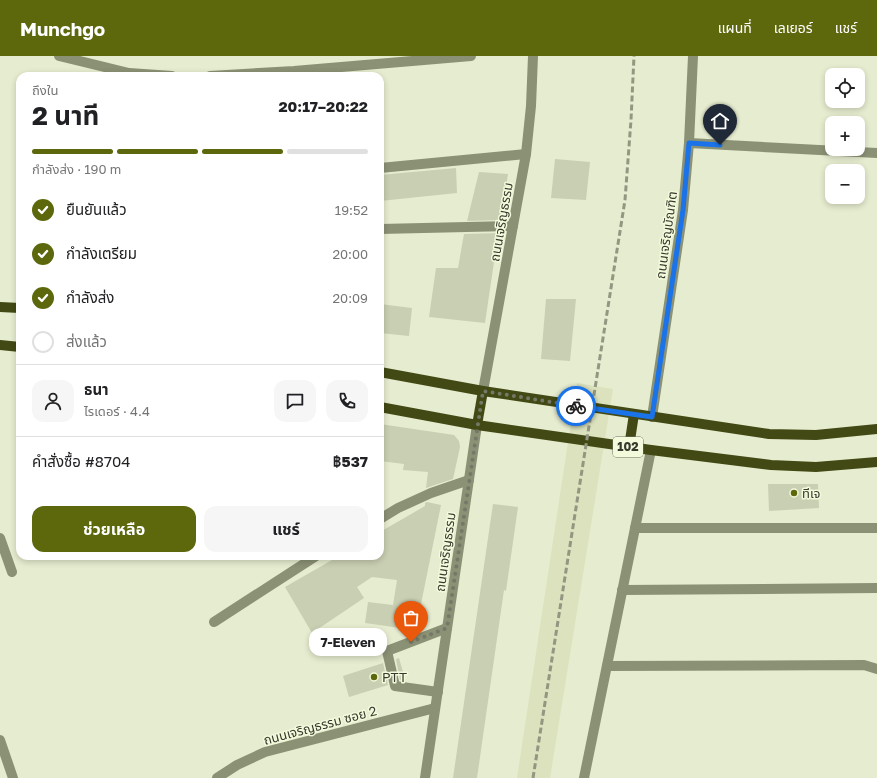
<!DOCTYPE html>
<html lang="th">
<meta charset="utf-8">
<style>
:root{--surface:#fff;--page:#f6f6f6;--text:#202124;--muted:#757577;--line:#e0e0e0;--accent:#5d680d}
body{margin:0;font-family:"Golos Text","Noto Sans Thai",sans-serif;background:var(--page);color:var(--text);height:100vh;display:flex;flex-direction:column;font-size:15px;white-space:nowrap}
*{box-sizing:border-box;margin:0}
p{font-size:13px;color:var(--muted)}
.icon{flex:none;width:22px;height:22px;fill:none;stroke:currentColor;stroke-width:2;stroke-linecap:round;stroke-linejoin:round}
.map{position:relative;flex:1;overflow:hidden}
.details{position:absolute;left:16px;top:16px;width:368px;height:488px;display:flex;flex-direction:column;background:var(--surface);border-radius:12px;box-shadow:0 2px 6px #0003}
.details>*{flex:none}
.buttons{position:absolute;left:825px;top:12px;display:grid;gap:8px}
.buttons a{display:grid;place-items:center;width:40px;height:40px;border-radius:8px;background:var(--surface);box-shadow:0 2px 6px #0003;font-size:20px}
.pin{position:absolute;display:grid;place-items:center;width:34px;height:34px;color:#fff;margin:-41px -17px;border-radius:50% 50% 50% 0;rotate:-45deg;box-shadow:0 0 4px #0007}
.pin .icon{rotate:45deg}
.courier{position:absolute;display:grid;place-items:center;width:40px;height:40px;margin:-20px;border:3px solid #1a73e8;border-radius:50%;background:#fff;color:#222;box-shadow:0 1px 5px #0007}
.bubble{position:absolute;height:28px;border-radius:12px;background:var(--surface);box-shadow:0 2px 6px #0003;font-size:13px;font-weight:700;line-height:28px;text-align:center}
.headline em{font-style:normal;font-weight:700}
.headline div{display:flex;flex-direction:column-reverse}
.headline{display:flex;align-items:center;justify-content:space-between;height:68px;padding:0 16px}
h1{font-size:26px;font-weight:700;line-height:30px}
.bar{display:grid;grid-template-columns:repeat(4,1fr);gap:6px 4px;align-content:center;height:48px;padding:0 16px}
.bar i{height:5px;border-radius:3px;background:var(--line)}
.bar .on{background:var(--accent)}
.bar p{grid-column:span 4}
.line{display:flex;align-items:center;gap:10px;padding:0 16px;border-top:1px solid var(--line)}
.line div{flex:1}
.round{display:grid;place-items:center;flex:none;width:42px;height:42px;border-radius:12px;background:var(--page)}
ol{padding:0 16px;list-style:none}
li{display:flex;align-items:center;gap:12px;height:44px}
li p{margin-inline-start:auto}
li .icon{padding:4px;border-radius:50%;background:var(--accent);color:#fff;stroke-width:4}
li:last-child{color:var(--muted)}
li i{width:22px;height:22px;border:2px solid var(--line);border-radius:50%}
.primary-button{display:flex;gap:8px;margin-top:auto;padding:8px 16px}
.primary-button a{flex:1;height:46px;border-radius:12px;background:var(--accent);color:#fff;font-size:16px;font-weight:700;line-height:46px;text-align:center}
.primary-button a+a{background:var(--page);color:var(--text)}
header{display:flex;align-items:center;gap:24px;box-sizing:border-box;height:56px;padding:0 20px;background:var(--accent);color:#fff}
header strong{font-size:19px}
nav{display:flex;gap:22px;margin-inline-start:auto;font-size:14px}
.map>svg:first-child{display:block}
</style>
<header>
<strong>Munchgo</strong>
<nav><a>แผนที่</a><a>เลเยอร์</a><a>แชร์</a></nav>
</header>
<div class="map">
<svg width="877" height="722" viewBox="0 0 877 722">
<rect width="100%" height="100%" fill="#e6eccf"/>
<path fill="#dbe2bd" d="M577 327 613 333 550 722H517Z"/>
<g fill="#c9cfb2">
<path d="M555 103 590 106 586 144 551 142Z"/>
<path d="M456 112 457 137 380 145V119Z"/>
<path d="M479 116 508 118 501 164 467 165Z"/>
<path d="M501 177 497 206H494L485 267 429 261 436 212H458L464 178Z"/>
<path d="M546 243H576L570 305 541 303Z"/>
<path d="M380 248 412 252 409 280 380 277Z"/>
<path d="M380 368 454 379 459 385 460 391 453 423 426 432 428 416 403 414 404 408 380 405Z"/>
<path d="M768 428H818L819 452 769 455Z"/>
<path d="M427 446 441 449 420 553 424 554 421 575 365 567 368 546 393 549 397 524 372 521 357 531 364 542 312 577 285 531 339 500H380V476L425 450V447Z"/>
<path d="M493 448 518 451 506 535 504 534 477 722H453Z"/>
<path d="M399 602 405 623 402 624H400L396 603Z"/>
<path d="M383 607 388 629 349 641 343 620Z"/>
</g>
<g fill="none" stroke-linecap="round" stroke-linejoin="round">
<g stroke="#8b9175" stroke-width="10">
<path d="M59 0 129 17 172 20"/>
<path d="M210 20 294 15 471 0"/>
<path d="M689 87 877 97"/>
<path d="M380 112 526 98"/>
<path d="M380 173 513 170"/>
<path d="M483 335 526 98 531 50 533 0"/>
<path d="M652 361 683 154 689 87 693 0"/>
<path d="M380 463 398 452 431 437 469 424"/>
<path d="M635 472H877"/>
<path d="M0 482 12 516"/>
<path d="M622 534 877 532"/>
<path d="M214 566 316 500"/>
<path d="M607 610 864 609 877 613"/>
<path d="M438 636 395 630 387 595 447 572"/>
<path d="M0 684 13 722"/>
<path d="M217 722 237 709 265 696 435 652"/>
<path d="M425 722 477 369"/>
<path d="M584 722 651 394"/>
</g>
<g stroke="#424914" stroke-width="10">
<path d="M0 251 20 252"/>
<path d="M0 289 20 291"/>
<path d="M380 316 483 335 769 378 816 379 877 373"/>
<path d="M380 351 477 369 651 394 771 409 816 411 877 406"/>
<path d="M477 369 483 335"/>
<path d="M629 391 634 358"/>
</g>
<path stroke="#939782" stroke-width="3" stroke-dasharray="6 3" stroke-linecap="butt" d="M533 722 625 144 631 64 634 0"/>
</g>
<g fill="none" stroke-linecap="round" stroke-linejoin="round">
<path stroke="#747866" stroke-width="4" stroke-dasharray="0 7.2" d="M411 586 447 572 483 335 576 350"/>
<path stroke="#1a73e8" stroke-width="5" d="M576 350 652 361 683 154 689 87 720 89"/>
</g>
<g fill="#5d680d" stroke="#f3fadc" stroke-width="1.5">
<circle cx="794" cy="437" r="4"/>
<circle cx="374" cy="621" r="4"/>
</g>
<g text-anchor="middle" stroke-width="3" stroke-linejoin="round" paint-order="stroke">
<rect fill="#f3fadc" stroke="#6f7362" stroke-width="1" x="613" y="381" width="30" height="20" rx="3"/>
<g font-size="12" font-weight="bold" fill="#36392d">
<text x="628" y="395">102</text>
</g>
<g font-size="13" fill="#36392d" stroke="#f3fadc">
<text transform="translate(501 166) rotate(-80)" y="5">ถนนเจริญธรรม</text>
<text transform="translate(666 179) rotate(-82)" y="5">ถนนเจริญบัณฑิต</text>
<text transform="translate(445 496) rotate(-82)" y="5">ถนนเจริญธรรม</text>
<text transform="translate(320 669) rotate(-15)" y="5">ถนนเจริญธรรม ซอย 2</text>
</g>
<g font-size="13" fill="#36392d" stroke="#f3fadc" text-anchor="start">
<text x="802" y="442">ทีเจ</text>
<text x="382" y="626">PTT</text>
</g>
</g>
</svg>
<div class="buttons">
<a><svg class="icon" aria-label="locate" viewBox="0 0 24 24"><circle cx="12" cy="12" r="6"/><path d="M12 2v4M12 18v4M2 12h4M18 12h4"/></svg></a>
<a>+</a>
<a>−</a>
</div>
<div class="pin" style="left:411px;top:586px;background:#ea580c"><svg class="icon" aria-label="bag" viewBox="0 0 24 24"><path d="M5 8h14l-1 12H6zM9 8a3 3 0 0 1 6 0"/></svg></div>
<div class="pin" style="left:720px;top:89px;background:#1f2937"><svg class="icon" aria-label="home" viewBox="0 0 24 24"><path d="M3 11l9-7 9 7M6 9v11h12V9"/></svg></div>
<div class="courier" style="left:576px;top:350px"><svg class="icon" aria-label="bike" viewBox="0 0 24 24"><circle cx="6" cy="16" r="4"/><circle cx="18" cy="16" r="4"/><path d="M6 16l4-8h5l3 8M10 8l3 8H6M13 5h3"/></svg></div>
<div class="bubble" style="left:309px;top:572px;width:78px">7-Eleven</div>
<section class="details">
<div class="headline"><div><h1>2 นาที</h1><p>ถึงใน</p></div><em>20:17–20:22</em></div>
<div class="bar"><i class="on"></i><i class="on"></i><i class="on"></i><i></i><p>กำลังส่ง · 190 m</p></div>
<ol>
<li><svg class="icon" aria-label="check" viewBox="0 0 24 24"><path d="M5 12l5 5 9-10"/></svg>ยืนยันแล้ว<p>19:52</p></li>
<li><svg class="icon" aria-label="check" viewBox="0 0 24 24"><path d="M5 12l5 5 9-10"/></svg>กำลังเตรียม<p>20:00</p></li>
<li><svg class="icon" aria-label="check" viewBox="0 0 24 24"><path d="M5 12l5 5 9-10"/></svg>กำลังส่ง<p>20:09</p></li>
<li><i></i>ส่งแล้ว</li>
</ol>
<div class="line" style="height:72px"><a class="round"><svg class="icon" aria-label="person" viewBox="0 0 24 24"><circle cx="12" cy="8" r="4"/><path d="M4 21q1-7 8-7t8 7"/></svg></a><div><b>ธนา</b><p>ไรเดอร์ · 4.4</p></div><a class="round"><svg class="icon" aria-label="chat" viewBox="0 0 24 24"><path d="M4 5h16v11H9l-5 4z"/></svg></a><a class="round"><svg class="icon" aria-label="phone" viewBox="0 0 24 24"><path d="M5 4h4l2 5-3 2q2 4 5 5l2-3 5 2v4C11 20 4 13 5 4z"/></svg></a></div>
<div class="line" style="height:52px"><div>คำสั่งซื้อ #8704</div><b>฿537</b></div>
<div class="primary-button"><a>ช่วยเหลือ</a><a>แชร์</a></div>
</section>
</div>
